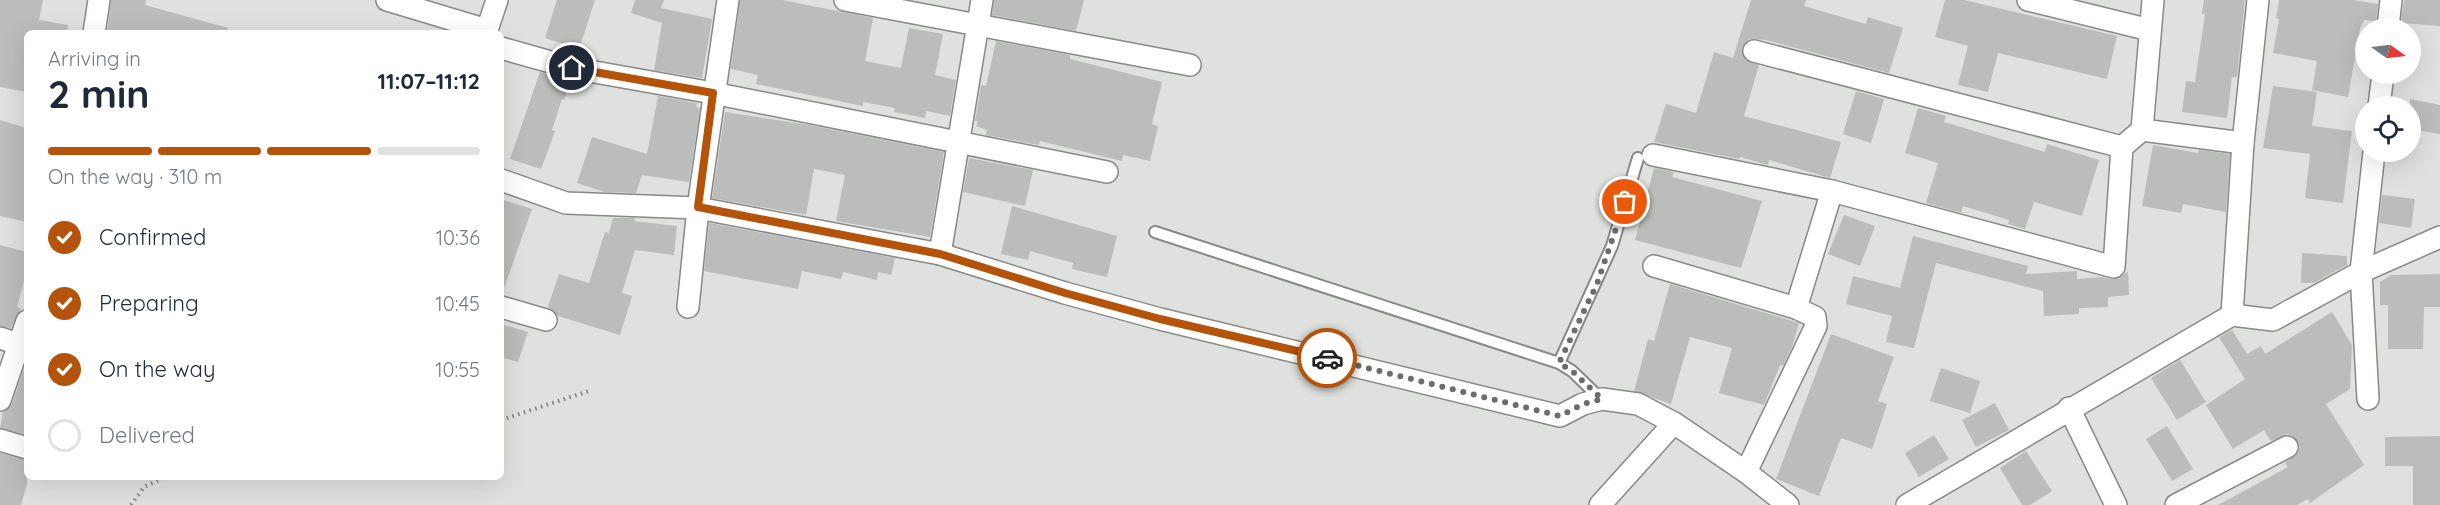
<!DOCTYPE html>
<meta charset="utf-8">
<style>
:root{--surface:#fff;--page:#f2f2f3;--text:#1f2937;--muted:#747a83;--line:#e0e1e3;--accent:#b45309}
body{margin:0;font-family:Quicksand,sans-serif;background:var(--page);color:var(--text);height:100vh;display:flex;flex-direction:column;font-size:22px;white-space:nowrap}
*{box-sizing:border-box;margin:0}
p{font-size:20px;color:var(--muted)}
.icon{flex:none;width:33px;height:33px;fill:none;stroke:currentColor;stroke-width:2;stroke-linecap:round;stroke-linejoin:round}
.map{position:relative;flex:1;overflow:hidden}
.drawer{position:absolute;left:24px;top:30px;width:480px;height:450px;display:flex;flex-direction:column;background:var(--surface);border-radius:9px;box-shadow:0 6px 24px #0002}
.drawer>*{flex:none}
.needle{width:39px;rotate:104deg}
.controls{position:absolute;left:2355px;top:18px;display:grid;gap:12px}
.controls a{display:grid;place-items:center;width:66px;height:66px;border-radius:50%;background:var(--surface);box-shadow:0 6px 24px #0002;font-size:30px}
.pin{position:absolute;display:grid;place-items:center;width:51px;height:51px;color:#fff;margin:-26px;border:3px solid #fff;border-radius:50%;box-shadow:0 2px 6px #0007}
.courier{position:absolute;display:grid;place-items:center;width:60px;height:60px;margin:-30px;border:4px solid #b45309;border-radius:50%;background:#fff;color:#222;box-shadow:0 2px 8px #0007}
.overview em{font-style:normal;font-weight:700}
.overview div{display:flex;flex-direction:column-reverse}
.overview{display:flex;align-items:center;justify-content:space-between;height:102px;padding:0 24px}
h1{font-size:39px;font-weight:700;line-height:45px}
.bar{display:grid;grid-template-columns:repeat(4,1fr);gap:9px 6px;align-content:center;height:72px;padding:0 24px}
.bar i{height:8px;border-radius:4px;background:var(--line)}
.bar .selected{background:var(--accent)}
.bar p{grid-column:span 4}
ol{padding:0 24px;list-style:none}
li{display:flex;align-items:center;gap:18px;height:66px}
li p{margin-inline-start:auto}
li .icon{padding:6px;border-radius:50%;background:var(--accent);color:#fff;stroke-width:4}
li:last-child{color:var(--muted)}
li i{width:33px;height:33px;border:3px solid var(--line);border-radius:50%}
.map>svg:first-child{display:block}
</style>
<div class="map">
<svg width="2440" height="505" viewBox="0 0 2440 505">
<rect width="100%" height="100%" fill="#dee1dd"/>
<g fill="#bbbdba">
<path d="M0 0H43L39 20 68 25 67 33H27V92L0 87Z"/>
<path d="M111 0H146L145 5 228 28 227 33H107Z"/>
<path d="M557 0H595L579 49 545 38Z"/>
<path d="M635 0H664L661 8 712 19 702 78 654 70 662 23 631 13Z"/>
<path d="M740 0H782L873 18 865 61 901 68 909 28 943 34 935 75 956 80 950 116 926 111 925 118 894 112 895 108 863 102V106L756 84 758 75 731 69Z"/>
<path d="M994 0H1084L1076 31 992 15Z"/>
<path d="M1751 0H1806L1804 6 1866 24 1868 17 1903 28 1889 73 1766 40 1750 39 1742 47 1745 60 1759 65 1744 116 1841 142 1830 178 1769 160 1768 165 1740 157 1739 159 1654 142 1666 104 1696 113 1714 52 1733 58Z"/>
<path d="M1945 0H1964L2117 36 2107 79 1998 53 1988 92 1958 85 1968 46 1935 37Z"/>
<path d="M2204 0H2245L2237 77H2232L2227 118 2182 112 2186 81 2195 82 2205 14H2202Z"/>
<path d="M2279 0H2353L2378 4 2376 21 2364 20 2360 29 2348 97 2312 90 2317 61 2273 53 2279 19 2276 18Z"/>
<path d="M2404 0H2440V26L2401 23Z"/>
<path d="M996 41 1070 55V59L1162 82 1152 124 1158 126 1150 161 1123 155 1122 161 1040 141 1039 145 986 135 987 130 976 126 978 121H975L981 85 986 86Z"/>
<path d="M540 72 570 81 564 100 562 99 552 130 555 131 541 169 510 159Z"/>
<path d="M2273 86 2317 92 2312 126 2352 131 2343 203 2305 198 2310 154 2263 148Z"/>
<path d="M1856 91 1884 99 1871 143 1843 134Z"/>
<path d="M658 96 697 103 696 107 700 108 689 182 642 175 636 193 605 192 577 183 592 137 647 154Z"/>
<path d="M2410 99 2440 105V134L2410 129Z"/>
<path d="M1918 108 1946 116 1944 122 2045 152 2047 144 2099 160 2082 216 2034 202 2025 229 2008 224 2009 220 1963 206 1961 213 1926 203 1938 163 1905 153Z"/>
<path d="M725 112 809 125 944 152 930 237 836 221 845 175 814 169 806 215 712 198Z"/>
<path d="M0 120 27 128V222L0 216Z"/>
<path d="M2153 145 2198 153 2199 150 2230 154 2226 212 2183 204 2181 213 2142 206Z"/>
<path d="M969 158 1033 170 1025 206 963 192Z"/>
<path d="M1654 168 1674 172 1672 177 1762 201 1741 268 1635 240Z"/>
<path d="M2382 195 2415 199 2411 228 2379 223Z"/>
<path d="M501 199 532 209 504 288H501Z"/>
<path d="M1012 206 1117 236 1107 277 1072 269 1073 263 1030 251 1028 260 1001 254Z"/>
<path d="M1844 215 1875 226 1860 266 1828 254Z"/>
<path d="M613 218H635L634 221 677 226 674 255 635 250 622 293 632 296 620 335 558 316 548 307 559 274 589 283 605 232 609 233Z"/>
<path d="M709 223 895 258 891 275 878 272 877 280 843 272 841 279 802 271 798 289 704 271Z"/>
<path d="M1913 236 2028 266 2026 274 2077 271V279L2102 277 2111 279H2119L2128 271 2129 295 2108 297V307L2079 308V314L2044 316 2043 291 1936 263 1914 348 1886 342 1892 316 1846 304 1853 276 1900 288Z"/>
<path d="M0 245 27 252V270L17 307 21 308 11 328 0 326Z"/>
<path d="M2302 253 2347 256V265L2314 283H2301Z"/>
<path d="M2440 274V307H2424L2423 349H2388V305H2380V282L2391 275Z"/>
<path d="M1670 284 1799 323 1793 344 1783 366 1780 365 1764 405 1719 393 1732 348 1690 337 1671 404 1634 391 1648 339 1654 341Z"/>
<path d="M2332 312 2352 345 2350 389 2326 404 2364 465 2310 503 2308 499 2297 505H2218L2288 467 2285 463 2297 454 2300 447 2293 436 2287 434 2271 441 2264 430 2233 449 2206 405 2245 379 2219 337 2232 330 2247 354 2261 346 2265 354Z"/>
<path d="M501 324 528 332 518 362 501 357Z"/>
<path d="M1831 334 1894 357 1878 401 1887 404 1872 449 1841 438 1819 496 1776 479Z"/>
<path d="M2180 360 2206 402 2177 420 2151 378Z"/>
<path d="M25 366H27V435L0 428 3 412 12 404Z"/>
<path d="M1941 368 1980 381 1970 413 1930 401Z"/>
<path d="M1995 403 2009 430 1976 447 1962 420Z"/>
<path d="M2167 426 2193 469 2172 481 2146 439Z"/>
<path d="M1934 435 1949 459 1919 477 1905 453Z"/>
<path d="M2440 436V505H2413V466H2385V437Z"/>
<path d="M2026 451 2052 491 2030 505H2022L2000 468Z"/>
<path d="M0 453 27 460V484L21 505H0Z"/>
</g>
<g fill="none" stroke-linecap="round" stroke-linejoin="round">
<defs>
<g id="service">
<path d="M1155 232 1559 363 1572 371 1601 399"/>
<path d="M1559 363 1612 246 1638 158"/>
</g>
<g id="minor">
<path d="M387 0 487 30"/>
<path d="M845 0 1190 65"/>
<path d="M2028 0 2150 30"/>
<path d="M2388 28 2391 0"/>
<path d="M94 33 99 0"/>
<path d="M486 33 497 0"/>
<path d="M501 48 572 68 713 93 1107 172"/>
<path d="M1754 51 2122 147"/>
<path d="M2379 106 2383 74"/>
<path d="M2142 130 2243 143"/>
<path d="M1653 155 1832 191 2114 267 2122 147 2142 130 2153 0"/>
<path d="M501 180 566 203 698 208 940 254 1065 293 1160 319 1560 416 1583 404 1602 399 1638 404 1674 423 1746 472 1788 505"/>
<path d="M940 254 982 0"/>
<path d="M1654 266 1796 308 1815 317 1816 326 1746 472"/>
<path d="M501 307 546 320"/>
<path d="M688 307 698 208 728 0"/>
<path d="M1796 308 1832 191"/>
<path d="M2232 315 2243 143 2258 0"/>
<path d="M0 338 27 347"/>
<path d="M2368 399 2361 272 2374 152"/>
<path d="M0 400 27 321"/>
<path d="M2069 408 2116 505"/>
<path d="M0 440 27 448"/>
<path d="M1600 505 1674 423"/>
<path d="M1907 505 2232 315 2273 320 2361 272 2440 237"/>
<path d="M2176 505 2287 447"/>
</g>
</defs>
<use href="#service" stroke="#888a87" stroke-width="14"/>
<use href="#minor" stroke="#888a87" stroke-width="24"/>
<g stroke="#7e807d" stroke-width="4" stroke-dasharray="1.5 4.5" stroke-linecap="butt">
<path d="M501 420 592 390"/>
<path d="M131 505 144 487 165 477"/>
</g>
<use href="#service" stroke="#fff" stroke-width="10"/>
<use href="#minor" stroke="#fff" stroke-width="21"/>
</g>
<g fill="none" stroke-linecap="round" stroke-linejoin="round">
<path stroke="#6b6d6a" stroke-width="6" stroke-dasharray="0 10.8" d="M1327 358 1560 416 1583 404 1602 399 1572 371 1559 363 1597 284 1625 202"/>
<path stroke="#b45309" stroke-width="8" d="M572 68 713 93 698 207 940 254 1065 293 1160 319 1327 358"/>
</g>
</svg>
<div class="controls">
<a><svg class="needle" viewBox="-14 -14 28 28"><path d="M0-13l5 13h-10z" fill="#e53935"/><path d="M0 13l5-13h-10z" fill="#747a83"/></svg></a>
<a><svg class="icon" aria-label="locate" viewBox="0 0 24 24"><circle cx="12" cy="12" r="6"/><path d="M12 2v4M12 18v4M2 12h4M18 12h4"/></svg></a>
</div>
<div class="pin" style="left:1625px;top:202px;background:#ea580c"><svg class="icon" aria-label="bag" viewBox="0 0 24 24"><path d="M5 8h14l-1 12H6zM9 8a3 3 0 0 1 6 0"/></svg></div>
<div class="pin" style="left:572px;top:68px;background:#1f2937"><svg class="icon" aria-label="home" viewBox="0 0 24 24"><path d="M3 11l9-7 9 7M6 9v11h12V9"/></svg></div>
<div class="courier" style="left:1327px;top:358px"><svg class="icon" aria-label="car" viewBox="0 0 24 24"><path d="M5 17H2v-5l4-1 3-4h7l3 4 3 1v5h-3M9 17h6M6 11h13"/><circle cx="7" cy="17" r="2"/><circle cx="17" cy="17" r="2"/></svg></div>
<section class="drawer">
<div class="overview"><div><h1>2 min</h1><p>Arriving in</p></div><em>11:07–11:12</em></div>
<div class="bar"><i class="selected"></i><i class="selected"></i><i class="selected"></i><i></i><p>On the way · 310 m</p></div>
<ol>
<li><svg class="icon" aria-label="check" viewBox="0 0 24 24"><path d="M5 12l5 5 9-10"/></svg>Confirmed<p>10:36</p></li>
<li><svg class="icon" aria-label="check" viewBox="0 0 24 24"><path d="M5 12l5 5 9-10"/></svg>Preparing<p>10:45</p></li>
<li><svg class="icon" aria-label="check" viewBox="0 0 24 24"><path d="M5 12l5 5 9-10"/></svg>On the way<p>10:55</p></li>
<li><i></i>Delivered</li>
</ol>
</section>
</div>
